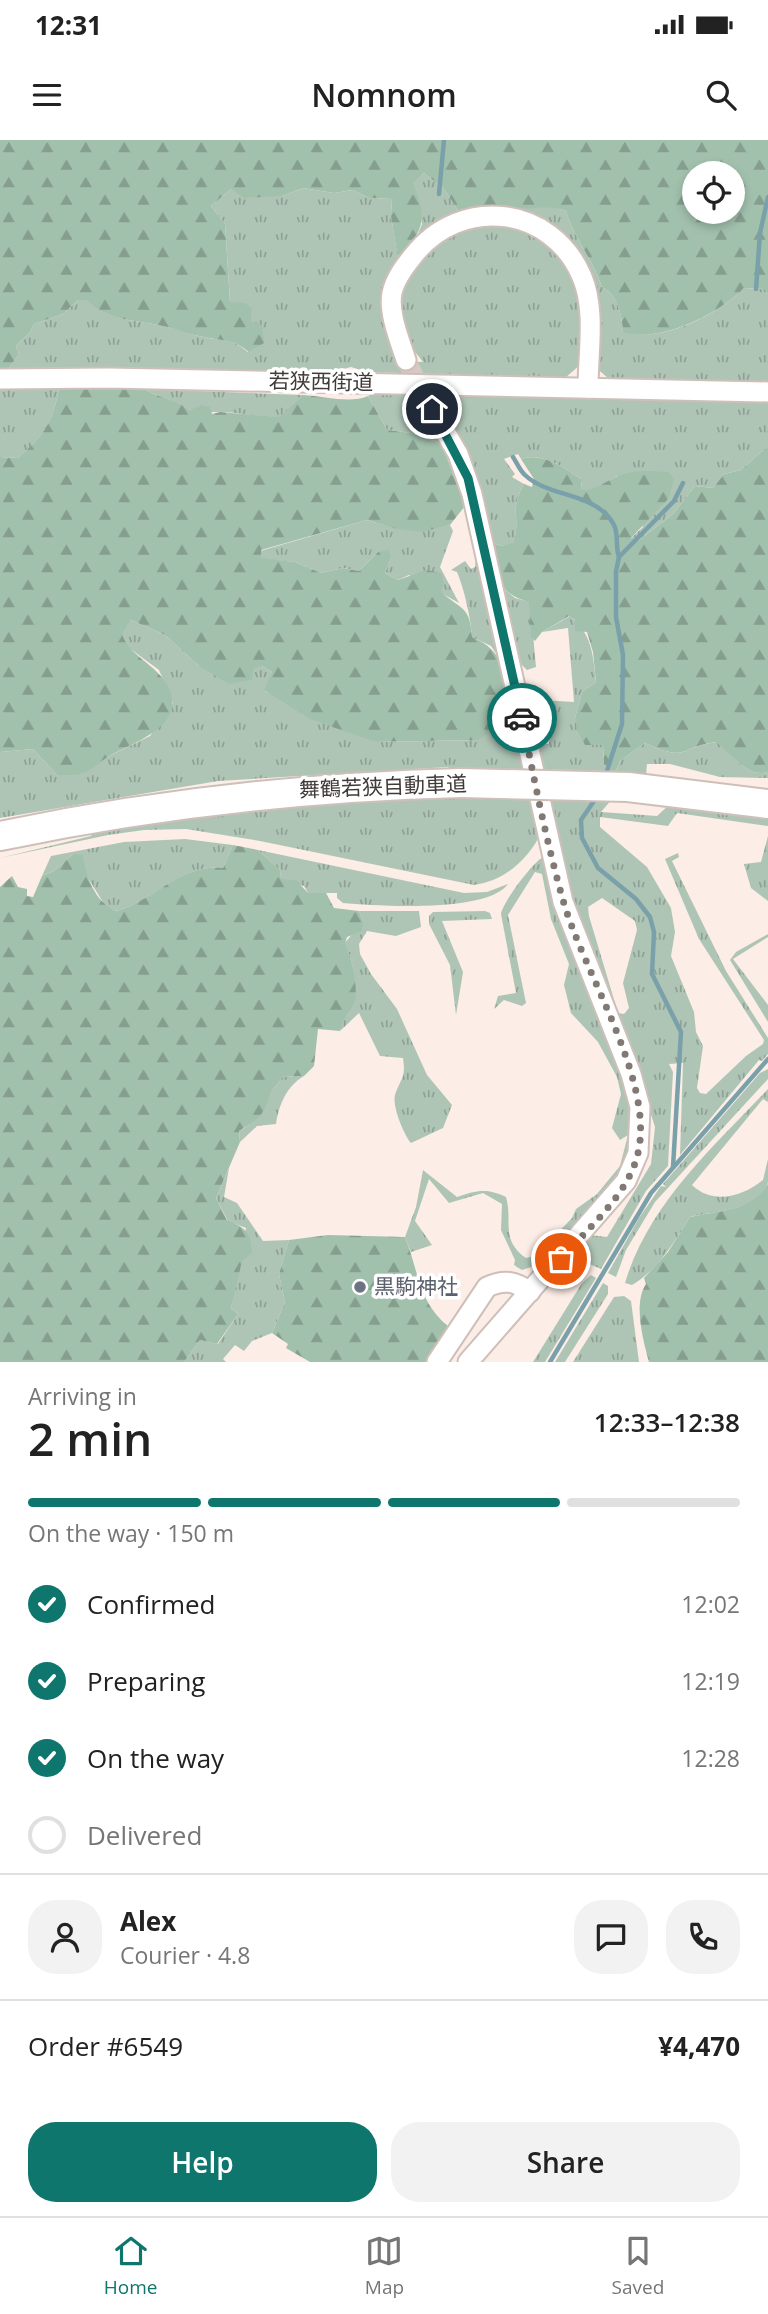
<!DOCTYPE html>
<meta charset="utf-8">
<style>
:root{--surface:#fff;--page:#f2f2f2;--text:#222;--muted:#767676;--line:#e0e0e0;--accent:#0f766e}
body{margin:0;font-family:"Open Sans","Noto Sans JP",sans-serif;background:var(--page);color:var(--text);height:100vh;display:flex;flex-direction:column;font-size:26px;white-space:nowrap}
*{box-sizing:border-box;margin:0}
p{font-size:23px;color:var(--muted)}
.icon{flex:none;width:38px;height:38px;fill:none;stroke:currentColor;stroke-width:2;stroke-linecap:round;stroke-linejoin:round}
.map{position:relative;height:1222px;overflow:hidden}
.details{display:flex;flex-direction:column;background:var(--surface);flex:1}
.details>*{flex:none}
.controls{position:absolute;left:682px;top:21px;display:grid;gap:14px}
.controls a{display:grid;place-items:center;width:63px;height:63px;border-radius:50%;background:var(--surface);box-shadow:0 4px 10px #0003;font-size:35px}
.pin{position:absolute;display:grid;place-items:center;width:60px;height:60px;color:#fff;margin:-30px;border:4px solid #fff;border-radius:50%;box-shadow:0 2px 7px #0007}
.courier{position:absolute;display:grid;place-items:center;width:70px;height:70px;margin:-35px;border:5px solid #0f766e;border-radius:50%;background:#fff;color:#222;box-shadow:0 2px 9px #0007}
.head em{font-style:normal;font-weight:600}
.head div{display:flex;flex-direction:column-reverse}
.head{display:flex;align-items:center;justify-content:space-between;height:119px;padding:0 28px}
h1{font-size:46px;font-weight:600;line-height:52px}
.bar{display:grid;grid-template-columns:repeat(4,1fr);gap:10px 7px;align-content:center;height:84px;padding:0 28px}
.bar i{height:9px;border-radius:5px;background:var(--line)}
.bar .active{background:var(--accent)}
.bar p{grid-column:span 4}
.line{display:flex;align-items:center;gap:18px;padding:0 28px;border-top:2px solid var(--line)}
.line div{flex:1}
.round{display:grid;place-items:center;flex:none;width:74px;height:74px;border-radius:28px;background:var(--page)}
ol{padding:0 28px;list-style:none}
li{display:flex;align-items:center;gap:21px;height:77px}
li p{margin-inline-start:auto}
li .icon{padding:7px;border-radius:50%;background:var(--accent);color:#fff;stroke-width:4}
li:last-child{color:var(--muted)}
li i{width:38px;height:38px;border:4px solid var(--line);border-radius:50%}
.cta{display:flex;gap:14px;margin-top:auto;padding:14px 28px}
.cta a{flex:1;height:80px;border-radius:28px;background:var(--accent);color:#fff;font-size:28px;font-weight:600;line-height:80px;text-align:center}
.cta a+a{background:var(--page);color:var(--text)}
.status{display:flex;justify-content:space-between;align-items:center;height:49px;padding:0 35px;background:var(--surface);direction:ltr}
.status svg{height:19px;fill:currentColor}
header{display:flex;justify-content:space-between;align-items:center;height:91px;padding:0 28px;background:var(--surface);font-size:32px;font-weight:600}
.menu{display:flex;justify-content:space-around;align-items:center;height:98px;border-top:2px solid var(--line);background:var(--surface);font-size:19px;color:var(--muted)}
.menu a{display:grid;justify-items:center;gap:4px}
.menu .active{color:var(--accent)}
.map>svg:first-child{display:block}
</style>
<div class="status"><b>12:31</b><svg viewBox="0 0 49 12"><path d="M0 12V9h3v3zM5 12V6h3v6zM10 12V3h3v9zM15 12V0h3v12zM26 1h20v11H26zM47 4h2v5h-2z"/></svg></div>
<header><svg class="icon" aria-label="menu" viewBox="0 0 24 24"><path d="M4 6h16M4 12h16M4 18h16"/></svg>Nomnom<svg class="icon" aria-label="search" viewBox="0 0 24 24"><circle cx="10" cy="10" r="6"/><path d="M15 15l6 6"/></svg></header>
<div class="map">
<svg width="768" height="1222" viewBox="0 0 768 1222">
<defs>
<pattern id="grass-tufts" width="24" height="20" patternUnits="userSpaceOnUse" patternTransform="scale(1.75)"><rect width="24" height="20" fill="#aec5b6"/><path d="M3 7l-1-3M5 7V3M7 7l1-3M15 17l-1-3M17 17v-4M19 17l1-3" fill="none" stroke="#8fa195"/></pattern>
<pattern id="forest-firs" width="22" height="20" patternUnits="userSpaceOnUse" patternTransform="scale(1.75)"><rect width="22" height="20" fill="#a2c1ad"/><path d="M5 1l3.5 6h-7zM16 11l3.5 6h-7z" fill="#859e8e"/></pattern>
</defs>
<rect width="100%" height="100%" fill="#fcede6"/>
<g fill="url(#grass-tufts)" fill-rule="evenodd">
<path d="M424 33 444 49 459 72 417 97 422 84 412 43Z"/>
<path d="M303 48 334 53 353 50 369 58 392 59 391 76 397 112 401 116C369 157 391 177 396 221L423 222 408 203 400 168 406 140 425 111 475 82 531 90 570 127 581 159V224L565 238 367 232 351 227 336 231 9 228 19 214 16 206 30 192 34 184 63 174 78 160 87 159C110 183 137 179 167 187 179 189 191 195 204 197 225 202 230 197 248 212L250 181 230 162 225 84 211 66 231 49 282 56Z"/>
<path d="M551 66 566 71C574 98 593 120 602 147 618 155 622 175 623 191 660 205 719 174 744 148L765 149 768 154V242L609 239 594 226 595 168 554 87 538 76 517 69Z"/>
<path d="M59 249C52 284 44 295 18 318L0 317V250Z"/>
<path d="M145 249 303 255 280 277C260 277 242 273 223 272 211 272 201 273 189 272 177 258 160 260 145 249Z"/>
<path d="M373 253 768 262V306L741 330 724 334 713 348 695 346 673 374 638 401 630 399 643 387 617 336 591 351 582 350 581 339C563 327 543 312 521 319L518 314 504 319 515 334 512 337 524 344C508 372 522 377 513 404L501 406 490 402 476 333 454 294 450 268 418 270 442 304 411 293 387 290 368 256Z"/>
<path d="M367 380C400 390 417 393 450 385L453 391 440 427 459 463 409 435 398 440 385 433 391 418 378 412 359 431 343 428 321 433 295 422 261 419 260 411Z"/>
<path d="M477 410 500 519 491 506 472 497C471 479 464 448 457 432L451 430 465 421 471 429 475 427Z"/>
<path d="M499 445 515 458 530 462 536 527 527 530 516 519Z"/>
<path d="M570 476C592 494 593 514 596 542L582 552 575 578 592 603 603 605 604 625 607 631 538 629 537 603 549 604 550 585 530 583 524 559 574 562 568 488 542 492Z"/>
<path d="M131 480 165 495 199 526H262L272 532 265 551 375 602 479 600 511 566 524 629 449 630 448 627 218 641 0 678V612L33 609 57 635 83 633 109 616 150 596 173 563 159 530 125 505 121 494Z"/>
<path d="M717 602C733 615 746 638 768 632V638L720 637 670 624H647L646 635 615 632 620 621 645 603C689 623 678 607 717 602Z"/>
<path d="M530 655 541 693C528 720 504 741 474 745L260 701 186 689 144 690 108 695 0 718 91 696 93 693C238 668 385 658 530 655Z"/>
<path d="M544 655 613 658 601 672 657 676 670 664 768 677V686L677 673 668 686 600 677V687L647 727 671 768 675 792 671 816 694 872 696 892 703 906 697 948 700 953 706 954 746 916 763 904 764 900 699 799 665 719 678 713 679 717 672 721 726 831 768 898V914L762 921 759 920 680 1015 683 923 669 924 673 932 668 1026 646 1051 601 1129 573 1117 590 1095 607 1097 651 1024 655 987 636 928 578 781ZM602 758 635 781 637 790 623 843 629 868 624 874 618 873 589 776 588 767Z"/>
<path d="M768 696V761L751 748 744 724 761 722Z"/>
<path d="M185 699 233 705 223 728C182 723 154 761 116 771L106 767 73 714 54 731 42 736 51 716 124 702Z"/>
<path d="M258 710 464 753 487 752 508 744C487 773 379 766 343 763L337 758V753H308L304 746 281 740 280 730Z"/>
<path d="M546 715 632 968 627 1026 549 1121 522 1130 514 1125 515 1120 501 1090 502 1064 483 1053 449 1063 429 1039 415 1081 432 1105 411 1112 405 1097 416 1067 423 1030 457 1057C477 1050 487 1048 506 1057 513 1081 500 1100 526 1118L545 1114 542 1109 572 1078 576 1069 597 1054 620 1026 628 995 620 1000 612 988 621 954 617 937 598 902 571 873 564 845 569 824 551 779 542 734 535 732 508 775 526 863 522 866 504 860 494 869 498 856 516 853 501 774C503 762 534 720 546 715Z"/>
<path d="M359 771H419L421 787 396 796 367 791 359 804 360 814 371 834 397 869 427 935 452 965 443 988 411 1003C404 995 392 966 395 955 401 937 406 939 403 918L380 916 359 873 340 891C342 881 346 878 350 871 358 853 355 820 344 804L363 781Z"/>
<path d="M485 771 490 773 492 779 442 781 463 832 456 875 450 825 429 784V776L433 772Z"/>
<path d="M768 794V797L733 819 768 865V882L730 820 736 812Z"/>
<path d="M768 929V939L655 1062 626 1110 616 1137 608 1133 639 1078 661 1046 666 1047 663 1044 760 933Z"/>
<path d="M304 936C287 946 279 964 276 984L257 986 240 1002 239 991C258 981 264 970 272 951 274 947 280 942 282 937Z"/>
<path d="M768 949V962L763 959 692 1045C713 1065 742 1057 763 1040L768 1019C768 1027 768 1035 768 1042 763 1071 712 1071 690 1077 674 1102 659 1129 632 1145L625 1143C648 1065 713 1007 768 949Z"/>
<path d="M229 1028 224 1057 237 1063 263 1101 289 1100 279 1134 285 1162 272 1193 252 1201 244 1211 235 1205 223 1219 226 1222H184L200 1200 218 1204 238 1174 231 1168 246 1088 228 1081 216 1058Z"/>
<path d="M591 1135 596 1138 545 1222H533L582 1143Z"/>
<path d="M603 1143 608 1146V1154L565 1222H555Z"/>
<path d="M624 1156 631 1161 639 1222H573L614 1157Z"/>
</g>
<g fill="url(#forest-firs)" fill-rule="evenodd">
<path d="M0 0H768V154L764 149 744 148C719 174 660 204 623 192 622 175 618 155 602 147 593 120 574 98 566 71 547 64 534 70 515 69 495 67 479 66 459 72L444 49 424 33 413 43C427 77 425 89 401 116L397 113 391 76 392 59 369 58 353 50 334 53 303 48 282 56 244 58 231 49 211 66 225 84 230 162 245 163 252 169 251 181 262 185 264 203 249 212C233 199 223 201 204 197 191 195 179 190 167 187 137 179 110 183 87 160H78L63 174 34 184 30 192 16 206 19 214 9 228H0ZM695 33H733V72H695Z"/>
<path d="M59 249H145C160 260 177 258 189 271L201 265 210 267 212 274 220 272 279 277 303 255C324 256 350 264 368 256L387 290 411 293 442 304 465 366 450 385 421 392 397 389 367 380 261 410V418L295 422 321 433 343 428 359 431 378 412 389 410 391 418 385 433 398 440 426 430 441 433 444 443 441 452C461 470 470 465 472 497 506 512 503 532 511 566L504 580 479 600 375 602 310 579 264 550 272 532 262 526 254 528 252 540 229 544 199 526 165 495 131 480 122 494C129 516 156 524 168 546 188 585 137 601 111 615 102 620 93 629 84 633 76 636 65 635 57 635L33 609 0 612V317L18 318C44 295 52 284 59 249Z"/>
<path d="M768 306V632C746 638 733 615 716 602 678 607 689 623 645 603L620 621 615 632 607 631 604 625 603 605H585L577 590 575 578 582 552 596 542 593 512 587 492 575 491V480L569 476 542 492 535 501 531 497 529 462C494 452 497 434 490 402L501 406 513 403C522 377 508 372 524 344L532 347 534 339 521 319C543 312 563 327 581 339L582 350C596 351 605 341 618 336 635 329 651 331 669 332L674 339 669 358 631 398 638 401 673 374 695 346 713 348 724 334 741 330Z"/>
<path d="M233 705 258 710 280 730 281 739 296 740 308 753H326L334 768 359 771 363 781 362 791 347 797 345 804C352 816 358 846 355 860 352 872 343 878 340 891L318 889 314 926 304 936 282 937C280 942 274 947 272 951 263 974 262 978 239 991L240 1002 216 1058 227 1080C246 1088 251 1092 252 1113L242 1121 231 1168 238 1174 217 1204 200 1200 184 1222H0V747L12 736 18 747 27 749V756L33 757 42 736 54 731 73 714 83 715C86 737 95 762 116 771 154 761 181 723 223 728Z"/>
<path d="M768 1044V1222H649C643 1200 633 1163 646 1144L644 1138 668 1112 690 1077C718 1070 752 1072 768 1044Z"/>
<path d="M328 1095 405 1097C419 1131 418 1165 452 1189L431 1222H310L286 1208 288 1204 272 1193 285 1162 279 1134 289 1100Z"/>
</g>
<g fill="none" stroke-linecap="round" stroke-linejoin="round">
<g stroke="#7aa1aa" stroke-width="4.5">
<path d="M439 54 444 0"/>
<path d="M756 149 760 93 768 57"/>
<path d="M513 317C517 323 520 331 525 335 549 358 597 352 614 385 619 395 615 406 619 417"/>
<path d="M605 637 622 584 623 515 616 477V431L619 417 674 361 683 343"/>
<path d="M598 655 581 680 582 698 598 728 636 759 650 777 654 792 652 834 681 892 673 1027"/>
<path d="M550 1222 651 1053 768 919"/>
</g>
<path stroke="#d6c9c3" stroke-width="19" stroke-dasharray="19 10" stroke-linecap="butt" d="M406 220 432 269"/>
<defs>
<g id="minor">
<path d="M406 220C400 201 388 173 392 153 395 139 404 127 413 116 460 55 552 65 582 137 596 170 588 213 588 248"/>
<path d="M0 239 109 238 768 252"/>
<path d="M432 269 458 314 472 354 563 762 631 934 640 967 638 1013 626 1041 468 1222"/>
<path d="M437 1222 487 1147C504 1139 515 1141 530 1152"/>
</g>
<path id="highway" d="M0 696C153 664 305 647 461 643"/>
</defs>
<use href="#minor" stroke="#cebfb9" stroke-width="23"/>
<use href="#highway" stroke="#cebfb9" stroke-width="32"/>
<use href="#minor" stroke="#fff" stroke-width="19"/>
<use href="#highway" stroke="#fff" stroke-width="28"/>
<defs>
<path id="highway-bridge" d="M461 643 628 647 768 664"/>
</defs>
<use href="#highway-bridge" stroke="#cebfb9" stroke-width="32" stroke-linecap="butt"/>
<use href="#highway-bridge" stroke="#fff" stroke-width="28"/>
</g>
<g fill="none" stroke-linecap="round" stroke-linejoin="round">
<path stroke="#827975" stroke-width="7" stroke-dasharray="0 12.6" d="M522 578C534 639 546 700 563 760 583 832 655 940 638 1013 629 1054 587 1089 561 1119"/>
<path stroke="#0f766e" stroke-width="9" d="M432 269 468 338 522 578"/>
</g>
<circle fill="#6b7280" stroke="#fff" stroke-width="2.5" cx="360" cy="1147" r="7"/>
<g text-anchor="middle" stroke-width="7" stroke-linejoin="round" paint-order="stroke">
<g font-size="21" fill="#403a38" stroke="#fff">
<text transform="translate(321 242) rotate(1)" y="7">若狭西街道</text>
<text transform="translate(383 647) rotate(-2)" y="7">舞鶴若狭自動車道</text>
</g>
<g font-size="21" fill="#5b616d" stroke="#fff" text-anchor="start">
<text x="374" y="1154">黒駒神社</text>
</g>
</g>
</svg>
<div class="controls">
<a><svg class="icon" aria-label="locate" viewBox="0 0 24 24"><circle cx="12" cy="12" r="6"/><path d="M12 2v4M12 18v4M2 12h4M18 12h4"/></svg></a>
</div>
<div class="pin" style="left:561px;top:1119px;background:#ea580c"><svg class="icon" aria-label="bag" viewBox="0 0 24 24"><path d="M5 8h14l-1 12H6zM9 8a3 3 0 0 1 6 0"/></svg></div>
<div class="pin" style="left:432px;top:269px;background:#1f2937"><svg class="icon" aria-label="home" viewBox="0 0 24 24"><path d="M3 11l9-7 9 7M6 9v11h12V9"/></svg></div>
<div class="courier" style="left:522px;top:578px"><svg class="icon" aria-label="car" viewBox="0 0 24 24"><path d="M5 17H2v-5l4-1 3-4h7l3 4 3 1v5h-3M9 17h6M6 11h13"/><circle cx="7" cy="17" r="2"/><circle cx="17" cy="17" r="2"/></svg></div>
</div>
<section class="details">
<div class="head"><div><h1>2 min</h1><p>Arriving in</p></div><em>12:33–12:38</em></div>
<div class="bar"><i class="active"></i><i class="active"></i><i class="active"></i><i></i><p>On the way · 150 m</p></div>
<ol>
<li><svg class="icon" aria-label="check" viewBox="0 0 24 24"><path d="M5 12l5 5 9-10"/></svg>Confirmed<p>12:02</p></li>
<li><svg class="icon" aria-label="check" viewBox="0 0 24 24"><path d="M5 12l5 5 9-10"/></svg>Preparing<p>12:19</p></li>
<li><svg class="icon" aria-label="check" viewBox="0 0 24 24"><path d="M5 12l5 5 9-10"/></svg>On the way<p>12:28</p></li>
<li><i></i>Delivered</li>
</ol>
<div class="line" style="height:126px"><a class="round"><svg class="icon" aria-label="person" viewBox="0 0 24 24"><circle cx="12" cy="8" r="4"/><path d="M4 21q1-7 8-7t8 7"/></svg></a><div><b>Alex</b><p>Courier · 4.8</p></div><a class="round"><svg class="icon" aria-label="chat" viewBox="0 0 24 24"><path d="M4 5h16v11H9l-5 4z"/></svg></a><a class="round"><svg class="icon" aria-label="phone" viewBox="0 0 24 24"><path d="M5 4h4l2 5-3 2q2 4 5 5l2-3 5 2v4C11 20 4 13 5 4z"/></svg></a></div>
<div class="line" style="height:91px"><div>Order #6549</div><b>¥4,470</b></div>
<div class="cta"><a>Help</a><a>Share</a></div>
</section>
<nav class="menu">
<a class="active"><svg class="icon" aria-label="home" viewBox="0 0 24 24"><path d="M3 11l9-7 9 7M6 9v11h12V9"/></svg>Home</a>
<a><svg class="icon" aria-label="map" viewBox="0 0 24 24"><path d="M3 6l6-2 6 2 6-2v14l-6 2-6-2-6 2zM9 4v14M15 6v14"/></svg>Map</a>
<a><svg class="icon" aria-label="saved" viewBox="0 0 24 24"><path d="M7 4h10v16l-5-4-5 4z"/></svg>Saved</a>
</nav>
